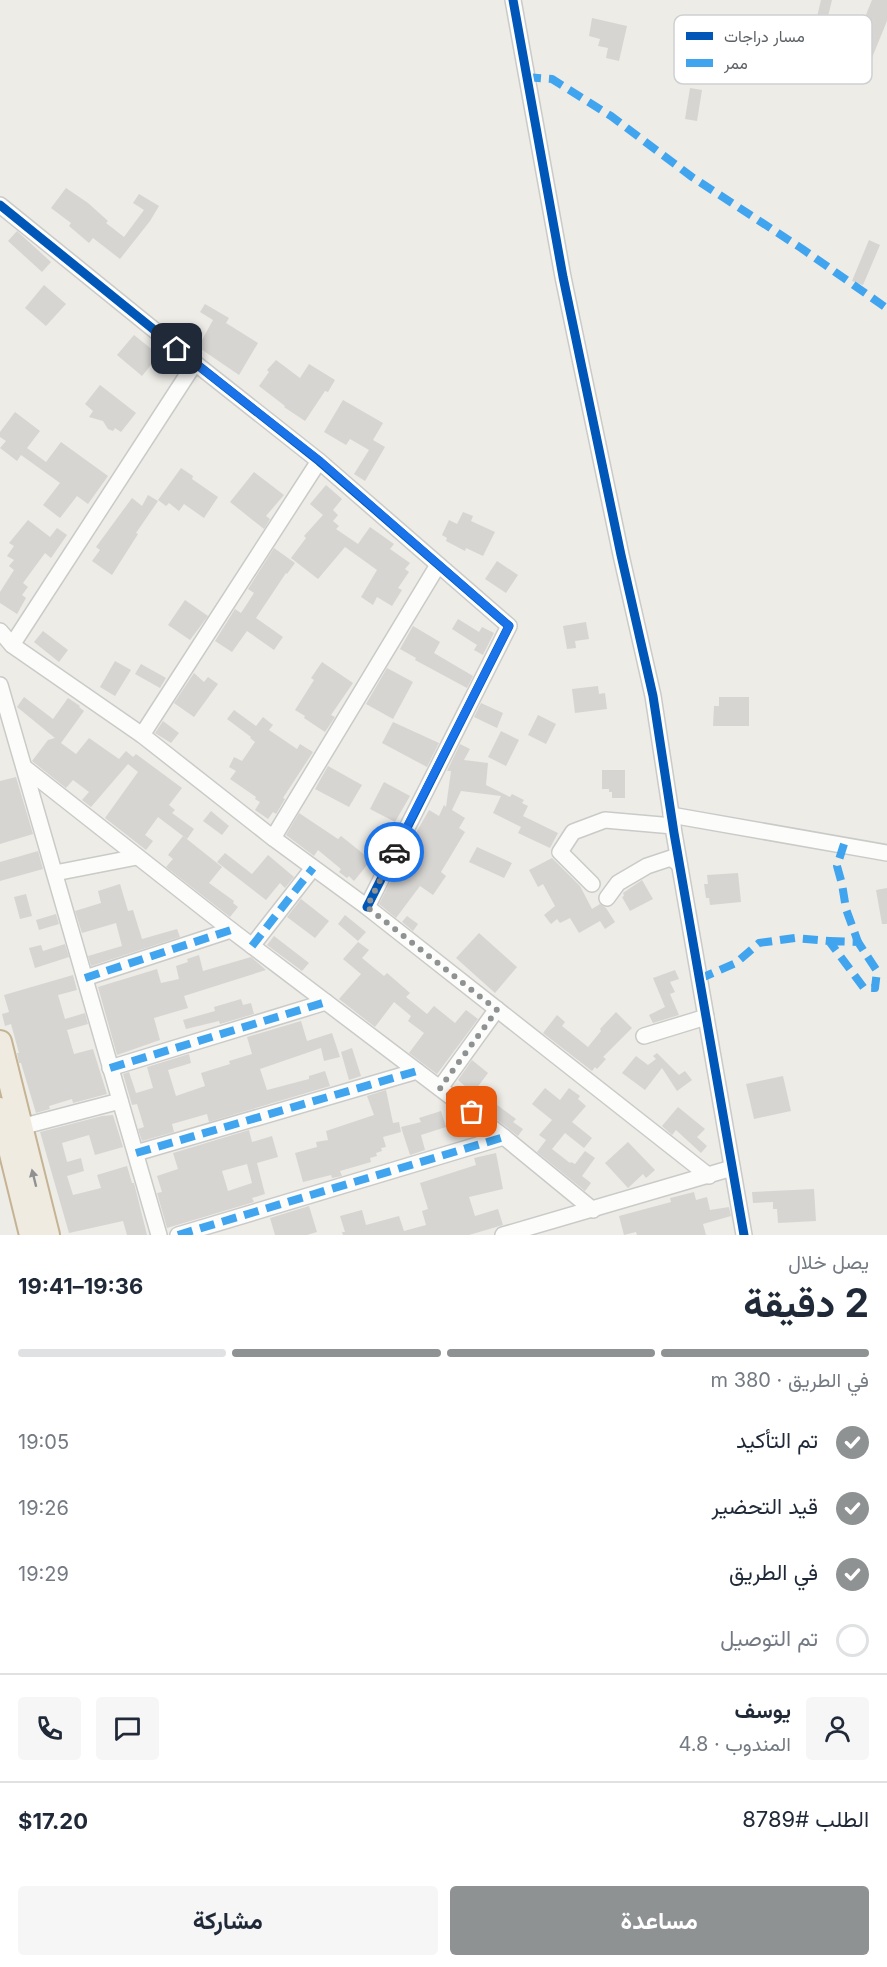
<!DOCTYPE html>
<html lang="ar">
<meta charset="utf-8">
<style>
:root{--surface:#fff;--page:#f6f6f7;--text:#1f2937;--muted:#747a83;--line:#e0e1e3;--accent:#8f9293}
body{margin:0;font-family:Inter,Vazirmatn,sans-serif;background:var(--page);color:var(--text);direction:rtl;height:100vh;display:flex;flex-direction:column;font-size:22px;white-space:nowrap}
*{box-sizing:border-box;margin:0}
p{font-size:20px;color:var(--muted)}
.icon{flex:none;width:33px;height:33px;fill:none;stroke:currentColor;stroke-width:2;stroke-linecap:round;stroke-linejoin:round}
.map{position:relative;height:1235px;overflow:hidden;direction:ltr}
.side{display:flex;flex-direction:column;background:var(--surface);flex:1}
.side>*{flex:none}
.pin{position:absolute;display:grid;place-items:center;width:51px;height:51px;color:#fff;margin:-26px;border-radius:12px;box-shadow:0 3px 9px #0006}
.courier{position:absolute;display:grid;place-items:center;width:60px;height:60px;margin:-30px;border:4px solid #1a73e8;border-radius:50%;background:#fff;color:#222;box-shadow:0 2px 8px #0007}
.overview em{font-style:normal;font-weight:700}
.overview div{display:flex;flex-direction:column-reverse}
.overview{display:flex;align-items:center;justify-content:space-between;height:102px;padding:0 18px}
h1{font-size:39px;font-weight:700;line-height:45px}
.bar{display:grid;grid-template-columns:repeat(4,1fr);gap:9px 6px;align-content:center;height:72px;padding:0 18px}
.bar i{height:8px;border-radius:4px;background:var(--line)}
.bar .on{background:var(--accent)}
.bar p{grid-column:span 4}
.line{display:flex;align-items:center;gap:15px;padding:0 18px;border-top:2px solid var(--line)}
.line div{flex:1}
.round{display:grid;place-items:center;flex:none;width:63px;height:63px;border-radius:6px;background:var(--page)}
ol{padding:0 18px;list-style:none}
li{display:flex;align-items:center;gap:18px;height:66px}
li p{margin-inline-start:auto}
li .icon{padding:6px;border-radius:50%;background:var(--accent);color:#fff;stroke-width:4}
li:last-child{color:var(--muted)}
li i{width:33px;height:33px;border:3px solid var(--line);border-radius:50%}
.button{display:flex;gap:12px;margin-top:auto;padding:12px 18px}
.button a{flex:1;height:69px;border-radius:6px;background:var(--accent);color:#fff;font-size:24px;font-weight:700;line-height:69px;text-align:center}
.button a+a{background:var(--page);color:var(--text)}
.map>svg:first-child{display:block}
</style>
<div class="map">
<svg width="887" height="1235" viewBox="0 0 887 1235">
<rect width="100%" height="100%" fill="#edece7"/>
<g fill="#d6d5d2" fill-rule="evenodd">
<path d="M821 0H832L822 41 812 38Z"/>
<path d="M872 0H887V21L869 65 849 56Z"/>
<path d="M592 18 627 26 619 61 606 58 608 48 598 46 600 39 589 36Z"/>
<path d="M690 88 702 90 697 121 685 119Z"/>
<path d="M66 188 88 203 108 221 106 223 124 237 144 210 133 203 139 194 159 206 150 221 120 259 93 238 89 243 69 226 71 223 51 208Z"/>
<path d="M17 231 51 262 42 272 8 241Z"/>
<path d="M869 240 880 245 863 285 852 281Z"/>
<path d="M44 285 66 304 46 326 25 308Z"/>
<path d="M205 304 229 318 226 323 258 343 239 375 198 347 213 320 200 312Z"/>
<path d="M134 335 159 355 142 376 117 355Z"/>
<path d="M276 360 300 378 309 364 335 380 328 392 325 391 305 421 284 407 285 406 259 386 269 372 267 370Z"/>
<path d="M100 385 136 413 121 432 115 428 113 431 108 429 103 421 89 417 93 411 85 404Z"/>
<path d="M343 400 383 423 373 440 385 447 365 481 354 474 369 450 350 439 346 445 324 432Z"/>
<path d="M15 412 40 431 27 448 46 462 61 442 108 476 88 504 77 496 60 518 43 505 60 483 21 455 17 461 0 448 6 441 0 437V432Z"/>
<path d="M181 468 193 476 192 479 218 497 204 518 184 504 179 511 169 503 166 506 158 500Z"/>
<path d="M254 472 284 495 266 516 270 519 264 529 230 502Z"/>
<path d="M326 485 342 499 333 510 338 515 333 521 339 526 336 529 358 544 370 527 394 544 390 549 410 563 405 569 409 572 398 588 402 590 392 606 377 597 373 605 361 597 377 570 345 547 318 579 291 558 306 538 304 536 323 515 310 504Z"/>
<path d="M148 495 158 501 136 533 138 534 112 575 92 561 100 550 96 547 132 498 142 506Z"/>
<path d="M463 512 473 516 471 521 495 532 483 556 466 548 465 551 446 541 447 538 442 535 449 520 457 524Z"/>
<path d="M28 520 50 537 57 528 67 535 51 558 45 553 23 583 28 587 22 595 26 598 17 614 0 603V592L14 570 9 566 14 560 7 556 14 546 9 543Z"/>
<path d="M274 548 295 563 287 574 286 573 256 618 283 637 274 650 247 631 232 652 215 641 235 609 241 613 254 593 248 589Z"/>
<path d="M497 561 518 575 506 593 485 579Z"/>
<path d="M185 600 208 616 190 640 168 625Z"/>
<path d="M458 619 479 632 482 627 494 633 483 655 474 650 477 645 452 629Z"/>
<path d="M586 622 589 639 575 641 576 648 567 649 563 626Z"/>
<path d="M413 626 440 642 434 653 473 676 467 688 415 660 416 658 400 649Z"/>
<path d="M43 631 68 650 59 662 34 642Z"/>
<path d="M115 661 131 670 115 696 100 687Z"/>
<path d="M322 662 353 683 331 715 335 717 325 732 304 718 305 716 295 710 314 680 311 678Z"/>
<path d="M141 664 166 678 160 688 135 674Z"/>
<path d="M387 668 413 682 393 719 366 704Z"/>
<path d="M194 673 204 682 208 677 218 684 194 717 174 703Z"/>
<path d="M598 686 599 694 605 693 607 709 575 713 572 689Z"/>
<path d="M24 697 53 719 68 698 80 706 79 707 84 711 61 743 76 754 89 738 119 759 126 751 133 757 136 754 182 788 169 805 175 810 172 813 194 829 187 839 158 817 145 835 153 841 146 850 105 818 138 772 128 764 91 807 82 800 89 792 73 780 66 788 32 761 48 740 55 738 17 707Z"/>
<path d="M719 697H749V726H713L714 706H719Z"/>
<path d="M481 703 503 713 497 728 474 717Z"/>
<path d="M234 710 256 726 263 717 273 725 269 730 297 749 300 744 313 752 283 798 285 799 276 814 273 812 268 819 255 810 260 802 255 799 256 797 230 779 236 771 229 767 234 757 242 761 255 742 250 738 251 737 227 719Z"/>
<path d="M538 715 556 724 546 744 528 735Z"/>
<path d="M163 721 179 733 171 743 155 733Z"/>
<path d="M393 722 439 743 427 767 382 743Z"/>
<path d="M501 731 519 740 506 766 488 757Z"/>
<path d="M460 744 470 749 464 760 488 763 486 785 510 797 512 794 524 800 522 803 528 806 523 816 558 833 550 848 518 833 521 827 493 813 501 796 461 791 452 810 465 818 459 828 465 832 441 872 446 876 433 895 420 886 396 918 379 904 389 884 398 873 405 879 423 854 409 845 429 810 439 816 444 805 446 807 451 771H447Z"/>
<path d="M328 766 362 785 349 807 315 789Z"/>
<path d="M602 770H625V798H612V792H609V789H602Z"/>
<path d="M16 777 33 834 0 844V781Z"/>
<path d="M384 782 410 796 395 822 370 809Z"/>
<path d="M211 811 229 826 222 835 203 821Z"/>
<path d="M299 813 338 839 341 836 371 860 354 881 349 876 347 878 339 872 341 869 318 850 314 856 286 835Z"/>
<path d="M183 836 222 867 209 883 234 901 233 903 238 907 230 917 166 867 173 859 168 855Z"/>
<path d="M477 847 512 863 504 878 469 862Z"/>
<path d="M38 851 43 869 0 881V862Z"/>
<path d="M225 853 252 874 268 855 294 877 285 888 280 883 266 900 217 862Z"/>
<path d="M552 858 580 886 592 909 600 904 606 908 615 922 605 929 600 921 579 933 570 918 560 923 557 919 551 924 544 915 555 906 543 884 538 887 529 870Z"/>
<path d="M738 873 741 902 710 905 709 898H706L704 884H708L707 875Z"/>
<path d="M642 880 653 899 630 911 622 897 624 896 623 893Z"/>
<path d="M120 884 128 911 133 910 142 939 177 929 180 937 91 966 88 956 122 946 116 923 82 933 75 911 101 903 98 891Z"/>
<path d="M887 888V924H882L876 890Z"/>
<path d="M26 894 32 916 20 919 14 897Z"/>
<path d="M301 899 329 921 315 938 287 917Z"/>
<path d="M56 914 59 924 39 930 36 920Z"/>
<path d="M345 915 366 932 358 941 338 924Z"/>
<path d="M407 916 418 924 413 931 402 922Z"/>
<path d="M479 933 517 967 495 993 456 958Z"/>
<path d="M274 936 309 963 302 971 267 945Z"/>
<path d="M358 942 369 950 362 958 384 976 387 973 410 993 406 997 427 1014 434 1006 455 1023 466 1010 478 1019 437 1074 409 1053 424 1033 408 1021 411 1016 394 1002 375 1027 339 999 361 974 343 959Z"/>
<path d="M65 944 69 957 35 968 29 948 41 945 43 951Z"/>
<path d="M199 955 203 971 251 957 266 970 184 996 188 1008 154 1018 160 1040 117 1055 98 987 157 969 161 983 179 979 176 966 188 962 187 959Z"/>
<path d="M675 970 679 979 670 982 675 992 670 994 679 1015 653 1023 649 1015 665 1007 653 978Z"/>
<path d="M73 975 77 990 58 995 65 1019 85 1013 88 1024 67 1030 74 1054 93 1049 107 1094 73 1103 72 1099 49 1106 50 1109 36 1113 21 1063H19L17 1053H19L11 1024 5 1026 2 1014 9 1012 4 995Z"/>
<path d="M241 999 243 1005 251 1003 254 1014 220 1024 219 1021 186 1029 183 1020 215 1011 214 1007Z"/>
<path d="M616 1012 632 1028 603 1057 606 1059 597 1069 595 1067 592 1071 543 1033 557 1015 565 1022 562 1026 588 1047 601 1031 600 1029Z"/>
<path d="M301 1021 307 1041 332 1033 340 1057 324 1061 321 1048 260 1069 267 1090 309 1079V1076L325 1071 330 1086 209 1122 207 1114 172 1124 174 1132 142 1141 138 1129 144 1127 137 1104 132 1105 123 1074 129 1072 136 1093 153 1088 147 1067 189 1054 191 1063 168 1070 176 1096 205 1086 201 1073 230 1064 229 1061 252 1054 247 1037Z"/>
<path d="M352 1048 361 1076 349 1080 341 1052Z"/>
<path d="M657 1053 679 1075 685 1071 692 1080 677 1091 662 1068 645 1090 622 1073 636 1056 648 1065 656 1059 653 1056Z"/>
<path d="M472 1060 488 1073 473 1093 458 1080Z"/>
<path d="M783 1076 791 1111 754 1119 746 1084Z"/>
<path d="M545 1088 560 1100 569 1088 580 1096 578 1099 586 1106 572 1122 592 1138 584 1148 565 1133 552 1149 570 1163 571 1162 575 1164 585 1151 595 1158 582 1176 591 1183 585 1191 537 1152 546 1140 539 1135 552 1120 532 1104Z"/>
<path d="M386 1090 393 1123 399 1122 401 1132 383 1137 386 1147 381 1148 382 1151 376 1153 377 1156 370 1158 371 1162 340 1171 342 1176 332 1178 331 1175 303 1182 295 1153 317 1147 316 1142 328 1140 326 1131 374 1115 367 1096Z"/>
<path d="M493 1102 516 1119 513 1122 523 1129 518 1136 486 1111Z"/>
<path d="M678 1107 705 1129 697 1137 707 1146 701 1153 676 1130 672 1135 662 1126Z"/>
<path d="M441 1111 446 1127 421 1135 425 1150 410 1155 401 1127 421 1122 419 1118Z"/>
<path d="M113 1115 123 1147 95 1155 89 1135 62 1143 67 1162 81 1158 84 1171 67 1176 73 1195 101 1188 97 1175 127 1166 132 1183H134L147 1235H127L123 1221 69 1233 40 1132 102 1116Z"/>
<path d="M249 1130 252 1142 272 1136 278 1157 257 1163 265 1194 252 1198 254 1202 167 1228 157 1193 162 1192 157 1176 178 1169 173 1153ZM247 1164 252 1183 228 1191 222 1171Z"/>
<path d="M628 1142 655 1170 646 1178 643 1174 628 1188 605 1163Z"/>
<path d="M496 1153 503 1189 469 1197 475 1216 498 1209 503 1225 469 1235H343L342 1232H345L340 1216 362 1210 366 1225 399 1216 404 1231 426 1225 422 1211 428 1209 420 1183 476 1165 474 1158Z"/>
<path d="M814 1189 816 1221 778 1223 777 1209H773V1202L753 1203 752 1192Z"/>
<path d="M694 1192 696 1200 707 1197 710 1210 729 1207 731 1216 703 1224 706 1235H637L636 1232 624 1235 619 1216 671 1202 670 1198Z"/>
<path d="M309 1206 317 1232 307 1235H275L270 1218Z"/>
</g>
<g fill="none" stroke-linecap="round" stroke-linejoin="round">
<defs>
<g id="minor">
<path d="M513 0 563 277 621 555 653 696 674 833 744 1235"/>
<path d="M0 205 195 363 319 461 509 626 367 907"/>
<path d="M0 631 12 645 142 735 273 838 367 907 709 1176"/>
<path d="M12 645 195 363"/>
<path d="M0 685 159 1235"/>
<path d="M142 735 319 461"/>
<path d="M25 768 231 930 504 1137 593 1210"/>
<path d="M671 815 887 853"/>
<path d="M273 838 438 565"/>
<path d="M55 873 137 857"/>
<path d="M592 884 560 852 573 832 605 820 673 826"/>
<path d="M607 898 618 883 647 866 671 858 679 864"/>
<path d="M252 946 313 868"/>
<path d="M85 978 231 930"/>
<path d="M644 1036 706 1017"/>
<path d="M110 1068 326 1002"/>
<path d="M440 1088 497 1009"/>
<path d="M13 1129 120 1101"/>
<path d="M136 1153 417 1071"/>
<path d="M178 1235 504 1137"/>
<path d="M503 1235 732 1168"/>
</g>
<g id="highway">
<path d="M0 1042 48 1235"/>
<path d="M0 1109 31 1235"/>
</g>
</defs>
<use href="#minor" stroke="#cacac9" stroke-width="18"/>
<use href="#highway" stroke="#c5b493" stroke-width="26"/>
<use href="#minor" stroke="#fcfcfb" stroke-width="15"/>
<use href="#highway" stroke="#f0ebe1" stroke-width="22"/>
<g stroke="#40a5ee" stroke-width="8" stroke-dasharray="15 8" stroke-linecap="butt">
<path d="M526 77 552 79 611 116 692 177 801 248 885 307"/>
<path d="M844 844 837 866 842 884 846 909 858 942"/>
<path d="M252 946 313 868"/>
<path d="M85 978 231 930"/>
<path d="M699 979 736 963 759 943 795 938 829 941 864 988H875L877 971 858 942 829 941"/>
<path d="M110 1068 326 1002"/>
<path d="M136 1153 417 1071"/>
<path d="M178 1235 504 1137"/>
</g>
<defs>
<g id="cycleway">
<path d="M513 0 563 277 621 555 653 696 674 833 744 1235"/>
<path d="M0 205 195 363 319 461 509 626 367 907"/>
</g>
</defs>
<use href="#cycleway" stroke="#fff" stroke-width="13"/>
<use href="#cycleway" stroke="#0057b8" stroke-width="9"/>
</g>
<defs><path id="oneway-solid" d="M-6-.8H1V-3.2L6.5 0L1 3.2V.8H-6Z" transform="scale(1.5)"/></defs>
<use fill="#909191" href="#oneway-solid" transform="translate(34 1178) rotate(-104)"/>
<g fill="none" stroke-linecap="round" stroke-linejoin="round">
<path stroke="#8f9293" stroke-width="6" stroke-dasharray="0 10.8" d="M394 852 367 907 497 1010 440 1088 472 1112"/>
<path stroke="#1a73e8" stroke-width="8" d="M177 349 320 461 509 626 394 852"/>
</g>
<rect x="674" y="15" width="198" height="69" rx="9" fill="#fff" stroke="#ced0d1" stroke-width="1.5"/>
<rect x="686" y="32" width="27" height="8" fill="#0057b8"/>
<rect x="686" y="59" width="27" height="8" fill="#40a5ee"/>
<g font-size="16" fill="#5c6166">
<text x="724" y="42">مسار دراجات</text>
<text x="724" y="69">ممر</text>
</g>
</svg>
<div class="pin" style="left:472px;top:1112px;background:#ea580c"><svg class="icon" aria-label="bag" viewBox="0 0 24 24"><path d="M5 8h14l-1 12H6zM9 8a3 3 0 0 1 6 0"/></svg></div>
<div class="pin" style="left:177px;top:349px;background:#1f2937"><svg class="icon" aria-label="home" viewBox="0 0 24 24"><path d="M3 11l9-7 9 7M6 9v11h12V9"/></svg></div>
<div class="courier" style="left:394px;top:852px"><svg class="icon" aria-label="car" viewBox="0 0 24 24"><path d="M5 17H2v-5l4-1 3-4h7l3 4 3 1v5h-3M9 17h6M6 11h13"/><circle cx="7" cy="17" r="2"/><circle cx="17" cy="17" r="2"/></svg></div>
</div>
<section class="side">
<div class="overview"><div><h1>2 دقيقة</h1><p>يصل خلال</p></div><em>19:36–19:41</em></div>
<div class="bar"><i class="on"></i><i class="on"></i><i class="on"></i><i></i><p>في الطريق · 380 m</p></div>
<ol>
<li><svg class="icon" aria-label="check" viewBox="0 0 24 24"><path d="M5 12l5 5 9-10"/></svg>تم التأكيد<p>19:05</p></li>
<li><svg class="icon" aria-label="check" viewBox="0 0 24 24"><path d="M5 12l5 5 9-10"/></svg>قيد التحضير<p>19:26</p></li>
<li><svg class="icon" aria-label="check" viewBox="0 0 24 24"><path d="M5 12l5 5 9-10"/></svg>في الطريق<p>19:29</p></li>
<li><i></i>تم التوصيل</li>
</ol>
<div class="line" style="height:108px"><a class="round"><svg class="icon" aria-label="person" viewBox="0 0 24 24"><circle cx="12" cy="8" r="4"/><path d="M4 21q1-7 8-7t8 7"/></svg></a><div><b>يوسف</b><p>المندوب · 4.8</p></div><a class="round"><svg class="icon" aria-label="chat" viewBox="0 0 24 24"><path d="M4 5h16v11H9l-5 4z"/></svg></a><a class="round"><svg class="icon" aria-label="phone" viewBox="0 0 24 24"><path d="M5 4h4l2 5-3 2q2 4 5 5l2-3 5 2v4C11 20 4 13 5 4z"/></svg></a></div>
<div class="line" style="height:78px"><div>الطلب #8789</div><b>$17.20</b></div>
<div class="button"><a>مساعدة</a><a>مشاركة</a></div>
</section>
